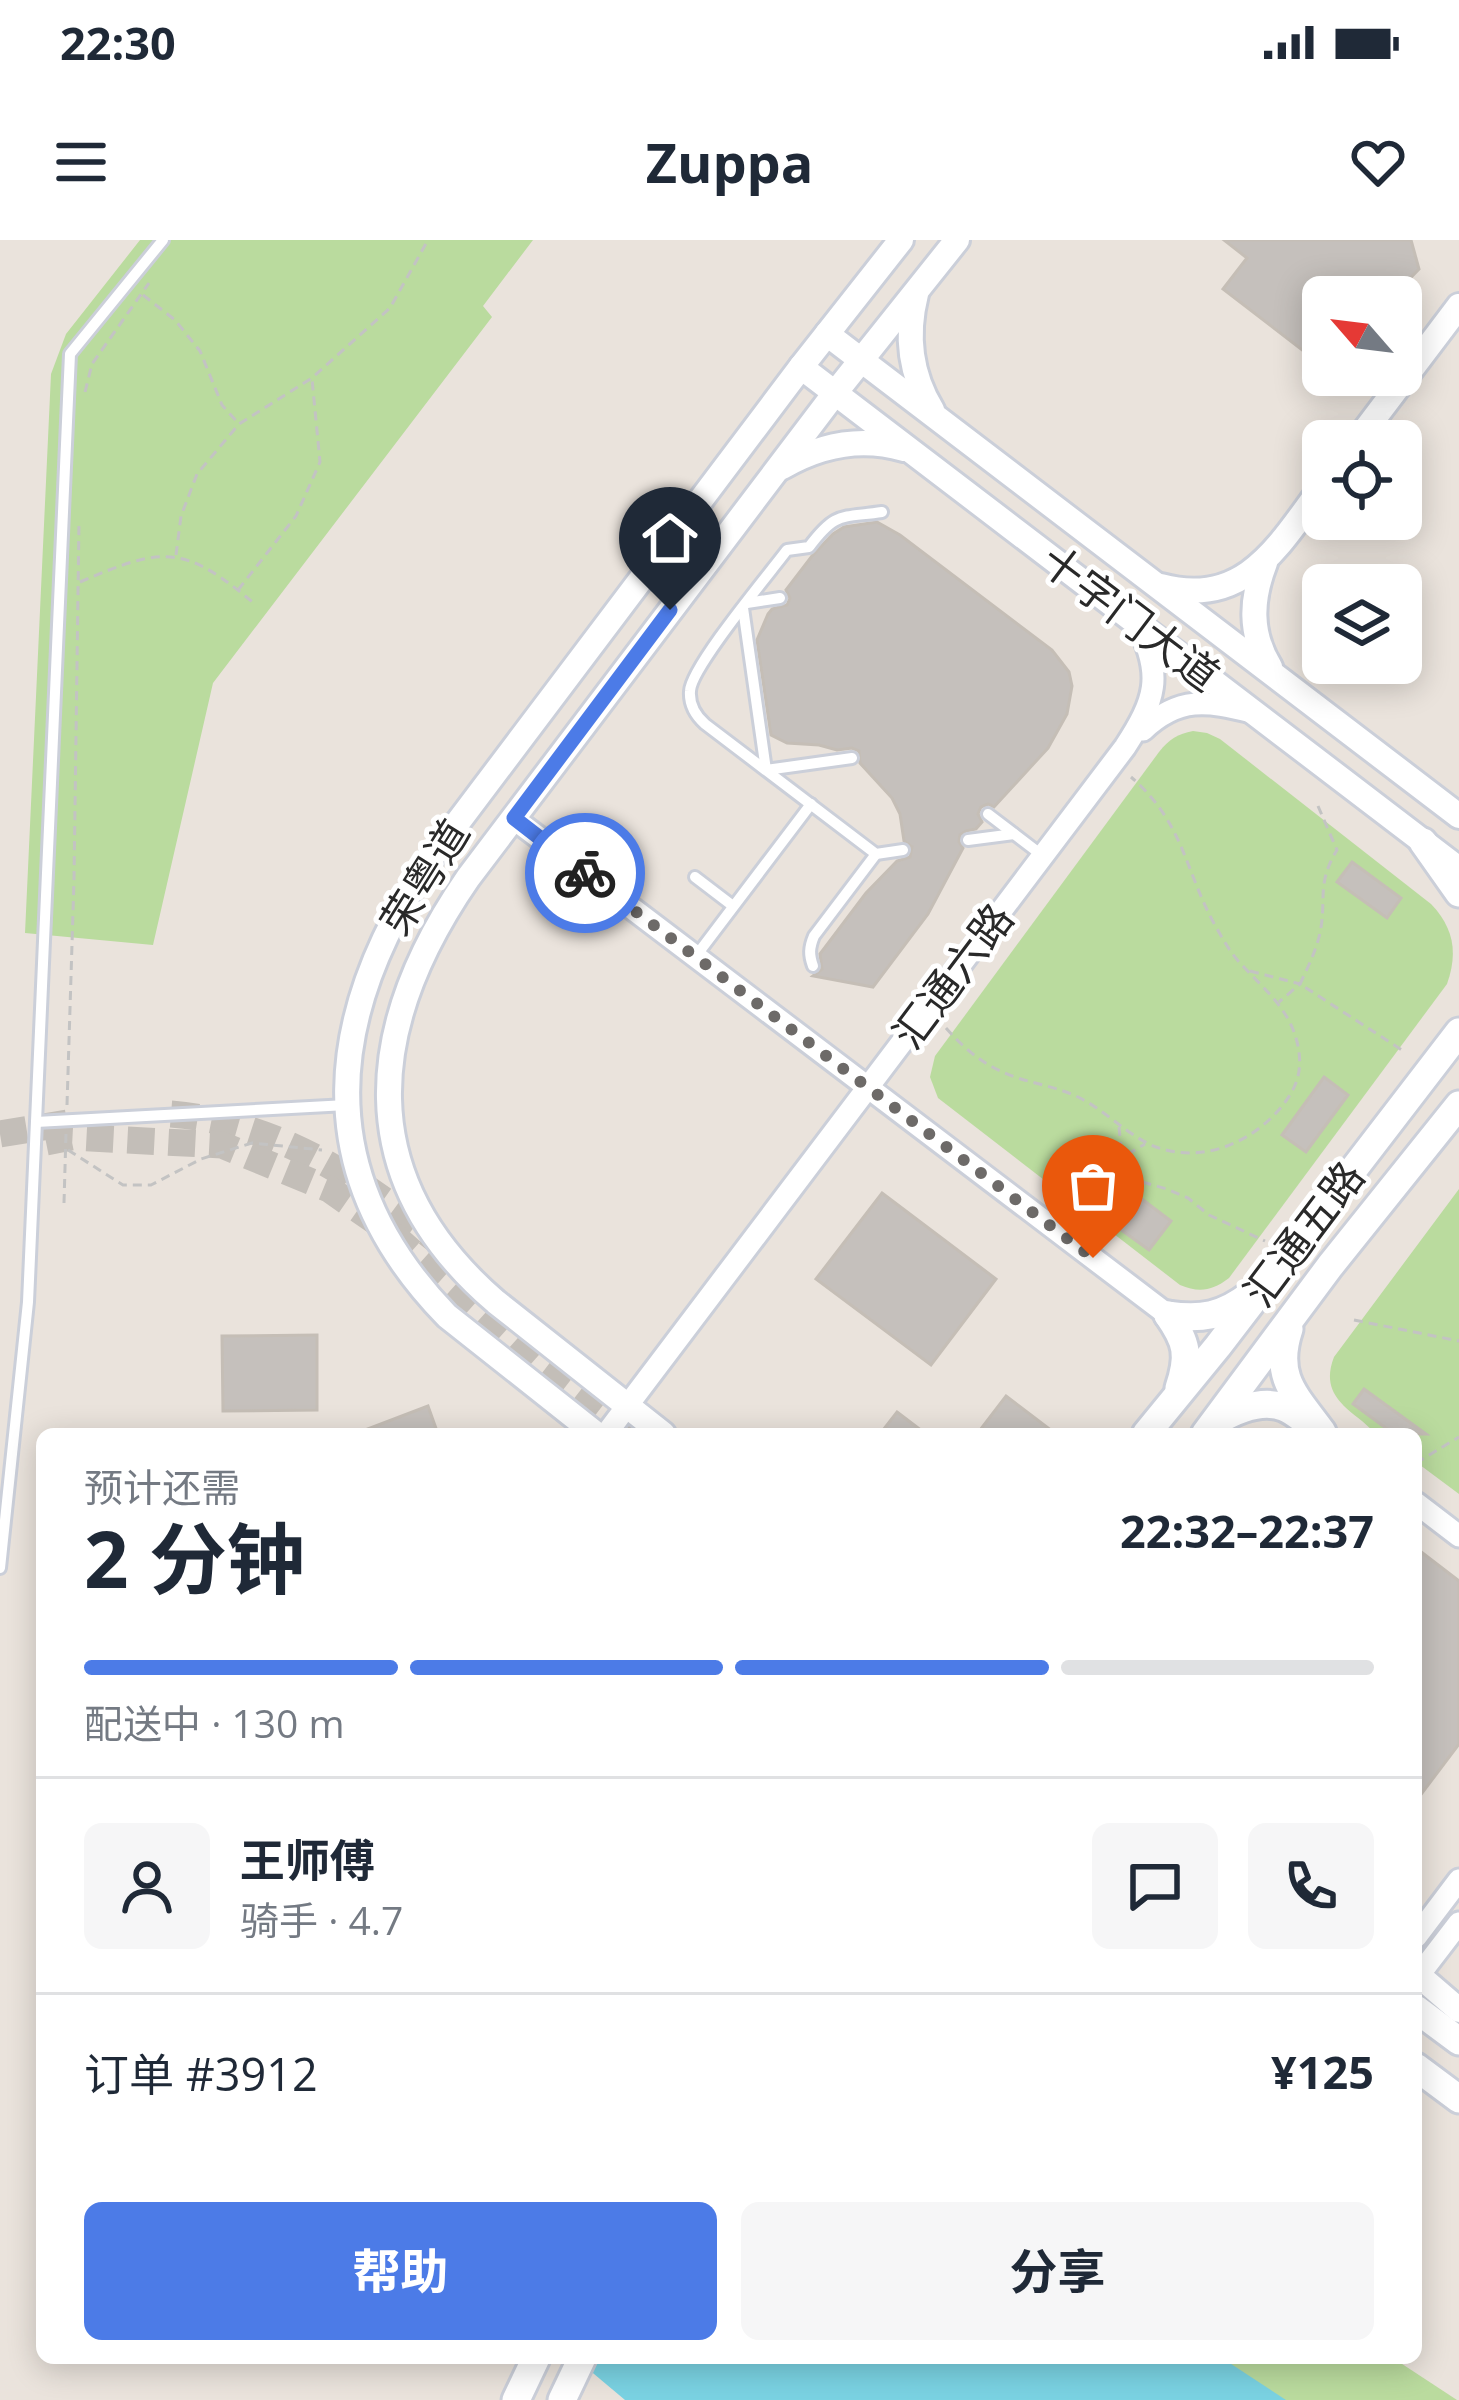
<!DOCTYPE html>
<html lang="zh">
<meta charset="utf-8">
<style>
:root{--surface:#fff;--page:#f6f6f7;--text:#1f2937;--muted:#747a83;--line:#e0e1e3;--accent:#4c7be7}
body{margin:0;font-family:"Open Sans","Noto Sans SC",sans-serif;background:var(--page);color:var(--text);height:100vh;display:flex;flex-direction:column;font-size:45px;white-space:nowrap}
*{box-sizing:border-box;margin:0}
p{font-size:39px;color:var(--muted)}
.icon{flex:none;width:66px;height:66px;fill:none;stroke:currentColor;stroke-width:2;stroke-linecap:round;stroke-linejoin:round}
.map{position:relative;flex:1;overflow:hidden}
.panel{position:absolute;left:36px;top:1188px;width:1386px;height:936px;display:flex;flex-direction:column;background:var(--surface);border-radius:18px;box-shadow:0 6px 30px #0003}
.panel>*{flex:none}
.needle{width:78px;rotate:298deg}
.buttons{position:absolute;left:1302px;top:36px;display:grid;gap:24px}
.buttons a{display:grid;place-items:center;width:120px;height:120px;border-radius:18px;background:var(--surface);box-shadow:0 6px 30px #0003;font-size:60px}
.pin{position:absolute;display:grid;place-items:center;width:102px;height:102px;color:#fff;margin:-123px -51px;border-radius:50% 50% 50% 0;rotate:-45deg;box-shadow:0 0 12px #0007}
.pin .icon{rotate:45deg}
.courier{position:absolute;display:grid;place-items:center;width:120px;height:120px;margin:-60px;border:9px solid #4c7be7;border-radius:50%;background:#fff;color:#222;box-shadow:0 3px 15px #0007}
.overview em{font-style:normal;font-weight:700}
.overview div{display:flex;flex-direction:column-reverse}
.overview{display:flex;align-items:center;justify-content:space-between;height:204px;padding:0 48px}
h1{font-size:78px;font-weight:700;line-height:90px}
.bar{display:grid;grid-template-columns:repeat(4,1fr);gap:18px 12px;align-content:center;height:144px;padding:0 48px}
.bar i{height:15px;border-radius:9px;background:var(--line)}
.bar .current{background:var(--accent)}
.bar p{grid-column:span 4}
.line{display:flex;align-items:center;gap:30px;padding:0 48px;border-top:3px solid var(--line)}
.line div{flex:1}
.round{display:grid;place-items:center;flex:none;width:126px;height:126px;border-radius:18px;background:var(--page)}
.cta{display:flex;gap:24px;margin-top:auto;padding:24px 48px}
.cta a{flex:1;height:138px;border-radius:18px;background:var(--accent);color:#fff;font-size:48px;font-weight:700;line-height:138px;text-align:center}
.cta a+a{background:var(--page);color:var(--text)}
.status{display:flex;justify-content:space-between;align-items:center;height:84px;padding:0 60px;background:var(--surface);direction:ltr}
.status svg{height:33px;fill:currentColor}
header{display:flex;justify-content:space-between;align-items:center;height:156px;padding:0 48px;background:var(--surface);font-size:54px;font-weight:700}
.map>svg:first-child{display:block}
</style>
<div class="status"><b>22:30</b><svg viewBox="0 0 49 12"><path d="M0 12V9h3v3zM5 12V6h3v6zM10 12V3h3v9zM15 12V0h3v12zM26 1h20v11H26zM47 4h2v5h-2z"/></svg></div>
<header><svg class="icon" aria-label="menu" viewBox="0 0 24 24"><path d="M4 6h16M4 12h16M4 18h16"/></svg>Zuppa<svg class="icon" aria-label="heart" viewBox="0 0 24 24"><path d="M12 20l-8-8c-3-5 5-10 8-4 3-6 11-1 8 4z"/></svg></header>
<div class="map">
<svg width="1459" height="2160" viewBox="0 0 1459 2160">
<rect width="100%" height="100%" fill="#eae3dc"/>
<g fill="#badb9e">
<path d="M140 0H533L483 66 492 77 213 443 153 705 25 693 51 134 66 94Z"/>
<path d="M1193 491 1207 493 1220 499 1431 664C1454 688 1458 713 1447 744L1229 1038C1212 1051 1199 1053 1180 1045L938 858 930 837 935 816 1159 512C1169 499 1178 494 1193 491Z"/>
<path d="M1459 949V1254L1416 1222V1194C1405 1194 1387 1197 1377 1193 1371 1190 1367 1185 1362 1181 1338 1163 1322 1148 1334 1117Z"/>
<path d="M714 2118H1393L1457 2160H688Z"/>
</g>
<path fill="#7ad2e2" d="M575 2118H1222L1286 2160H625Z"/>
<g fill="#c5c0bc" stroke="#c5beb6" stroke-width="3">
<path d="M1224 0H1411L1419 29 1392 57H1323V126L1223 49 1247 18Z"/>
<path d="M877 282 900 295 1052 410 1069 432 1072 446 1067 474 1048 508 994 567 988 564 981 567 978 574 982 582 976 589 966 591 960 595 959 602 963 608 928 674 873 747 813 736 822 729 820 714 866 653 897 621 910 617 912 607 904 601 900 574 892 558 860 523 859 511 852 508 837 510 819 505 787 503 771 495 757 400 768 374 772 369 787 365 790 358 786 350 812 316 833 294 844 287Z"/>
<path d="M1352 622 1401 658 1387 678 1337 642Z"/>
<path d="M1324 837 1348 855 1306 912 1282 895Z"/>
<path d="M1122 944 1171 981 1149 1010 1099 974Z"/>
<path d="M882 953 996 1039 931 1125 816 1039Z"/>
<path d="M317 1095V1170L223 1171 222 1096Z"/>
<path d="M1364 1149 1426 1194H1394L1353 1164Z"/>
<path d="M1006 1156 1056 1194H977Z"/>
<path d="M428 1166 438 1194H357V1193Z"/>
<path d="M897 1172 926 1194H880Z"/>
<path d="M1416 1308 1459 1341V1504L1416 1561Z"/>
</g>
<g fill="none" stroke-linecap="round" stroke-linejoin="round">
<g stroke="#c3beb8" stroke-width="27" stroke-dasharray="27 14" stroke-linecap="butt">
<path d="M171 874C278 883 359 938 440 1003"/>
<path d="M0 894 68 883"/>
<path d="M46 902 71 897 222 905 329 949 385 988 535 1122 629 1194"/>
</g>
<defs>
<g id="service">
<path d="M882 272C841 278 836 271 809 307L787 310C769 334 691 427 690 451 689 465 695 475 705 484L876 614 903 610"/>
<path d="M747 363 780 358"/>
<path d="M743 368 766 530 852 518"/>
<path d="M988 574 1043 616"/>
<path d="M968 600 1014 594"/>
<path d="M695 637 733 666"/>
<path d="M696 716 811 564"/>
<path d="M813 726C809 715 809 708 814 696L876 614"/>
<path d="M36 882 347 865"/>
<path d="M0 1328 28 1062 70 114 163 0"/>
</g>
<g id="minor">
<path d="M1143 490C1179 456 1207 461 1252 472"/>
<path d="M513 578 1168 1075"/>
<path d="M606 1194 1125 507C1155 461 1164 435 1137 384"/>
<path d="M1416 1263 1459 1296"/>
<path d="M1416 1697 1459 1640"/>
<path d="M1419 1735 1459 1683"/>
</g>
<g id="tertiary">
<path d="M916 54C906 94 910 134 932 170"/>
<path d="M827 94 1459 576"/>
<path d="M801 127 1459 629"/>
<path d="M1357 201 1459 66"/>
<path d="M782 227C820 205 860 196 904 209"/>
<path d="M1265 323C1251 359 1249 393 1270 427"/>
<path d="M1161 346C1246 369 1280 303 1323 246"/>
<path d="M596 1194 447 1076C306 931 326 771 434 614L801 127 901 0"/>
<path d="M663 1194 496 1062C350 937 366 786 468 638L835 153 957 0"/>
<path d="M1416 1733 1459 1770"/>
</g>
<g id="secondary">
<path d="M1423 602 1459 653"/>
<path d="M1168 1075C1201 1080 1223 1076 1250 1055"/>
<path d="M1168 1075C1187 1102 1190 1115 1179 1148"/>
<path d="M1289 1089C1273 1137 1295 1155 1322 1192"/>
<path d="M1217 1181C1236 1170 1261 1159 1283 1167 1292 1170 1301 1178 1308 1183"/>
<path d="M1146 1194 1218 1106 1459 792"/>
<path d="M1205 1194 1330 1026 1459 865"/>
<path d="M1416 1769 1459 1801"/>
<path d="M1416 1827 1459 1859"/>
<path d="M516 2160 536 2118"/>
<path d="M562 2160 582 2118"/>
</g>
</defs>
<use href="#service" stroke="#cbcfd9" stroke-width="16"/>
<use href="#minor" stroke="#cbcfd9" stroke-width="27"/>
<use href="#tertiary" stroke="#cbcfd9" stroke-width="30"/>
<use href="#secondary" stroke="#cbcfd9" stroke-width="33"/>
<g stroke="#c3c3c3" stroke-width="3" stroke-dasharray="9 6" stroke-linecap="butt">
<path d="M143 55 175 80 200 111 222 165 239 184"/>
<path d="M85 152 92 124 149 43"/>
<path d="M176 315 181 276 197 234 239 184 312 138 390 68 428 0"/>
<path d="M80 342C164 306 184 304 256 365"/>
<path d="M238 350 296 276 320 222 312 139"/>
<path d="M1318 566 1337 610C1315 646 1328 661 1319 697 1315 713 1307 729 1300 744L1405 812"/>
<path d="M1250 731 1300 744 1279 762"/>
<path d="M946 788C968 813 989 829 1021 839 1041 845 1063 849 1082 859 1106 872 1126 893 1151 905 1196 924 1244 907 1276 873 1297 850 1305 830 1296 798 1287 767 1263 748 1242 725 1231 714 1224 701 1216 687 1184 630 1185 584 1131 537"/>
<path d="M67 865 74 640 79 281"/>
<path d="M1119 887 1121 909 1128 914 1145 904"/>
<path d="M68 910 123 945H151L201 919 252 903 322 910"/>
<path d="M1123 910 1121 926 1128 938 1167 949 1188 958 1209 975 1265 1001"/>
<path d="M64 963 66 893"/>
<path d="M1354 1080 1459 1101"/>
<path d="M1416 1223 1459 1197"/>
</g>
<use href="#service" stroke="#fff" stroke-width="10"/>
<use href="#minor" stroke="#fff" stroke-width="21"/>
<use href="#tertiary" stroke="#fff" stroke-width="24"/>
<use href="#secondary" stroke="#fff" stroke-width="27"/>
</g>
<g fill="none" stroke-linecap="round" stroke-linejoin="round">
<path stroke="#6d6a68" stroke-width="12" stroke-dasharray="0 21.6" d="M585 633 1093 1018"/>
<path stroke="#4c7be7" stroke-width="15" d="M585 633 514 578 670 370"/>
</g>
<g text-anchor="middle" stroke-width="10" stroke-linejoin="round" paint-order="stroke">
<g font-size="42" fill="#292929" stroke="#fff">
<text transform="translate(1130 378) rotate(37)" y="15">十字门大道</text>
<text transform="translate(425 637) rotate(-58)" y="15">荣粤道</text>
<text transform="translate(953 736) rotate(-53)" y="15">汇通六路</text>
<text transform="translate(1304 994) rotate(-53)" y="15">汇通五路</text>
</g>
</g>
</svg>
<div class="buttons">
<a><svg class="needle" viewBox="-14 -14 28 28"><path d="M0-13l5 13h-10z" fill="#e53935"/><path d="M0 13l5-13h-10z" fill="#747a83"/></svg></a>
<a><svg class="icon" aria-label="locate" viewBox="0 0 24 24"><circle cx="12" cy="12" r="6"/><path d="M12 2v4M12 18v4M2 12h4M18 12h4"/></svg></a>
<a><svg class="icon" aria-label="layers" viewBox="0 0 24 24"><path d="M12 4l9 5-9 5-9-5zM3 14l9 5 9-5"/></svg></a>
</div>
<div class="pin" style="left:1093px;top:1018px;background:#ea580c"><svg class="icon" aria-label="bag" viewBox="0 0 24 24"><path d="M5 8h14l-1 12H6zM9 8a3 3 0 0 1 6 0"/></svg></div>
<div class="pin" style="left:670px;top:370px;background:#1f2937"><svg class="icon" aria-label="home" viewBox="0 0 24 24"><path d="M3 11l9-7 9 7M6 9v11h12V9"/></svg></div>
<div class="courier" style="left:585px;top:633px"><svg class="icon" aria-label="bike" viewBox="0 0 24 24"><circle cx="6" cy="16" r="4"/><circle cx="18" cy="16" r="4"/><path d="M6 16l4-8h5l3 8M10 8l3 8H6M13 5h3"/></svg></div>
<section class="panel">
<div class="overview"><div><h1>2 分钟</h1><p>预计还需</p></div><em>22:32–22:37</em></div>
<div class="bar"><i class="current"></i><i class="current"></i><i class="current"></i><i></i><p>配送中 · 130 m</p></div>
<div class="line" style="height:216px"><a class="round"><svg class="icon" aria-label="person" viewBox="0 0 24 24"><circle cx="12" cy="8" r="4"/><path d="M4 21q1-7 8-7t8 7"/></svg></a><div><b>王师傅</b><p>骑手 · 4.7</p></div><a class="round"><svg class="icon" aria-label="chat" viewBox="0 0 24 24"><path d="M4 5h16v11H9l-5 4z"/></svg></a><a class="round"><svg class="icon" aria-label="phone" viewBox="0 0 24 24"><path d="M5 4h4l2 5-3 2q2 4 5 5l2-3 5 2v4C11 20 4 13 5 4z"/></svg></a></div>
<div class="line" style="height:156px"><div>订单 #3912</div><b>¥125</b></div>
<div class="cta"><a>帮助</a><a>分享</a></div>
</section>
</div>
